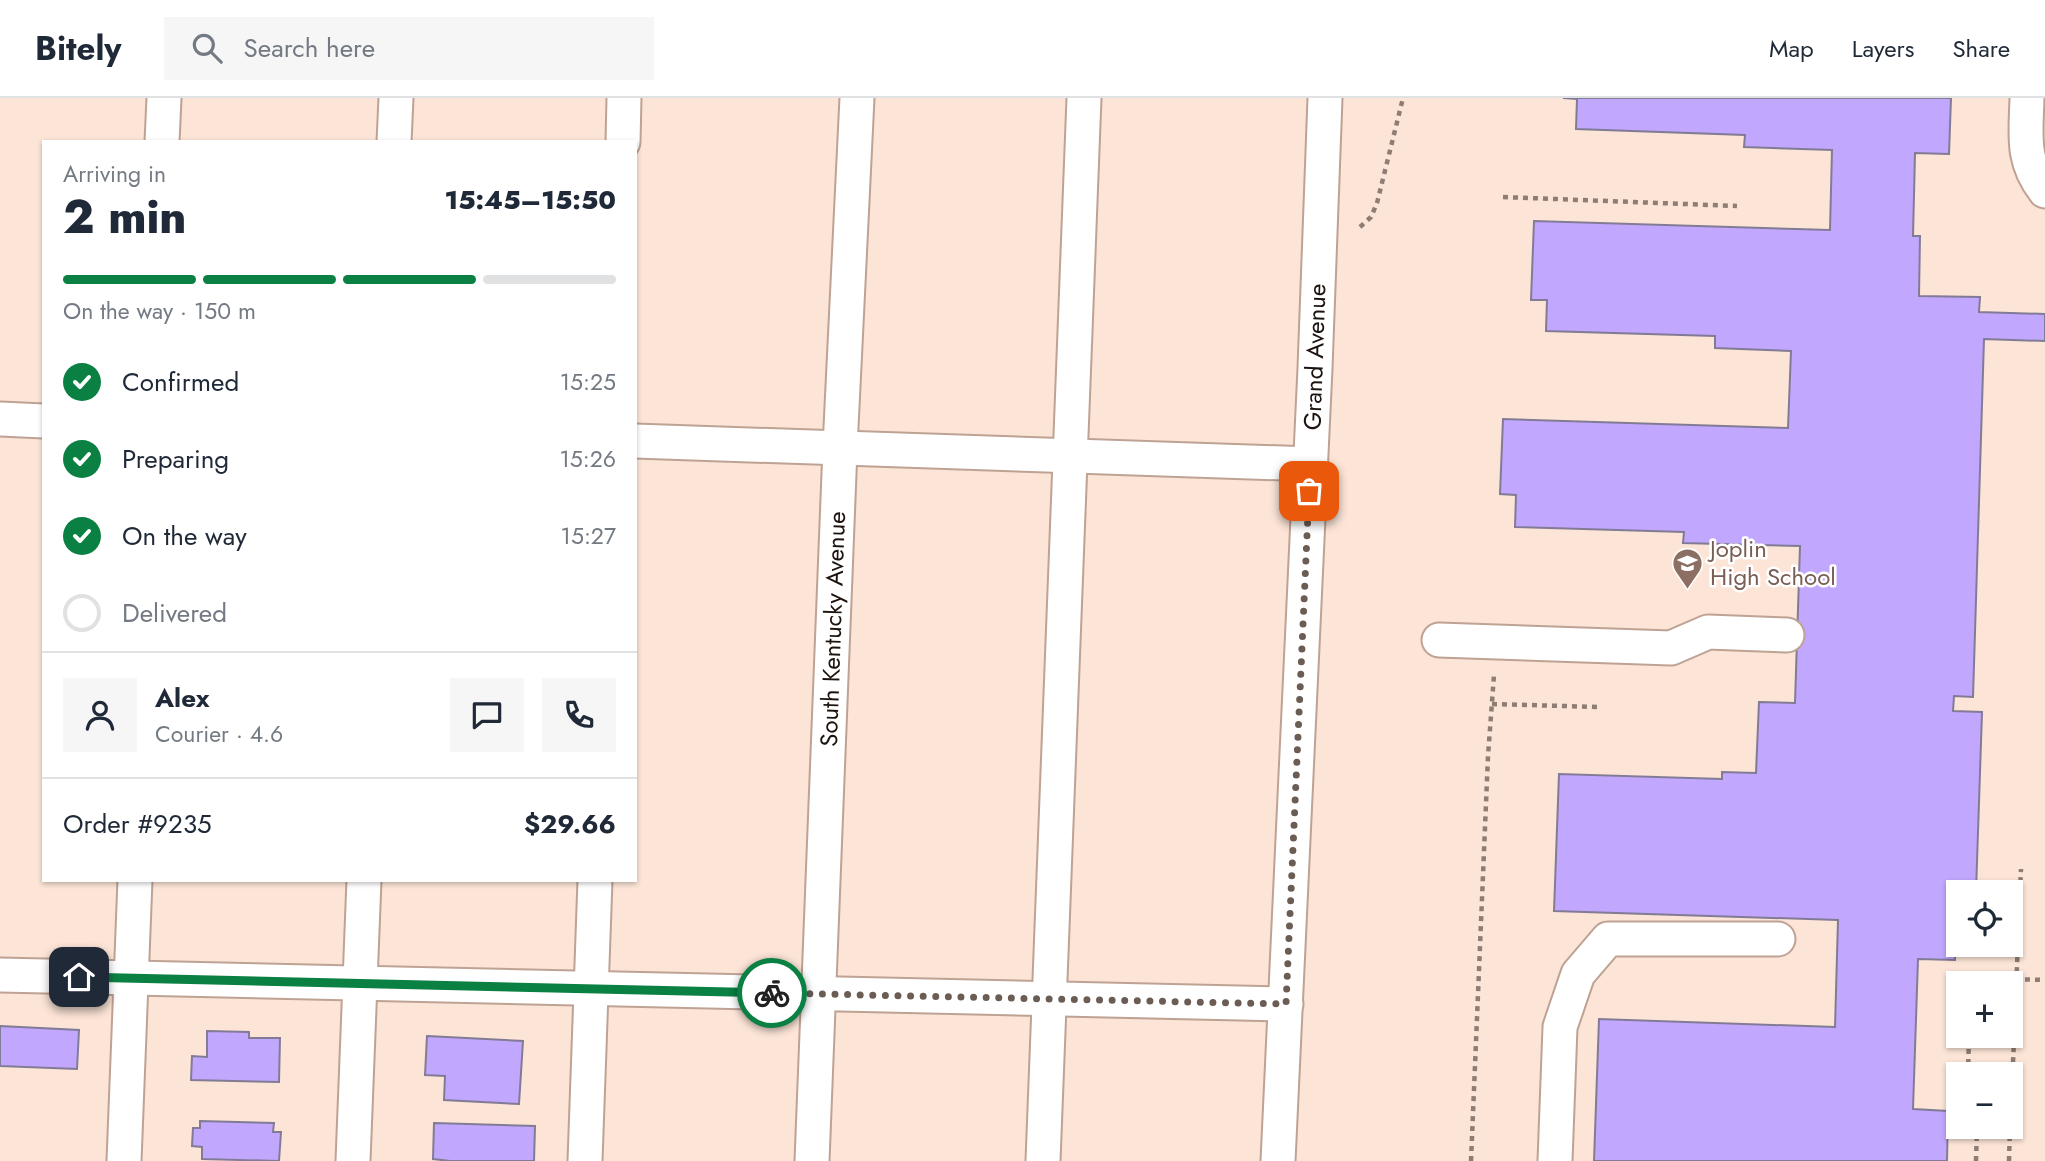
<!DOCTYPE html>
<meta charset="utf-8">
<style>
:root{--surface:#fff;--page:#f6f6f7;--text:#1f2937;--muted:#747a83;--line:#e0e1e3;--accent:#0b8043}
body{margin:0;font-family:Jost,sans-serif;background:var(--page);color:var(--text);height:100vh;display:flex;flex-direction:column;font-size:26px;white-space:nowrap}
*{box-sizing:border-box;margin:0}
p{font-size:23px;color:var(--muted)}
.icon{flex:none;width:38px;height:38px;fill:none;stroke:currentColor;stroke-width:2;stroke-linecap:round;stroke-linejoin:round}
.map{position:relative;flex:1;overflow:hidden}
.details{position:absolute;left:42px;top:42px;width:595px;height:742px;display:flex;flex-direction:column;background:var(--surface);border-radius:0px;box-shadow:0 2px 5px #0004}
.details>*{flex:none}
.fabs{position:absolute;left:1946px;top:782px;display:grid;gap:14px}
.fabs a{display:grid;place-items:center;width:77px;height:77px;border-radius:0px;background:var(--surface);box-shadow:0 2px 5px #0004;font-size:35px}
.pin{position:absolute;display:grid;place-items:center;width:60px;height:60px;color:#fff;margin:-30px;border-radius:14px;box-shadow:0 4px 10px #0006}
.courier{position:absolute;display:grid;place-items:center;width:70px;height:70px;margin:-35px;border:5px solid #0b8043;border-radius:50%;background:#fff;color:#222;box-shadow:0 2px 9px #0007}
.overview em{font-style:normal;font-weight:800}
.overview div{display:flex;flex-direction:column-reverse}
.overview{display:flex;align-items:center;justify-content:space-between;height:119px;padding:0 21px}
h1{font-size:46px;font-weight:800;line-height:52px}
.bar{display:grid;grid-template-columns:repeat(4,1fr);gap:10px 7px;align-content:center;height:84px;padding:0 21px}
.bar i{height:9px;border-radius:5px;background:var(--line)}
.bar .selected{background:var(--accent)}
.bar p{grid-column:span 4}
.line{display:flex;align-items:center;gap:18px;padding:0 21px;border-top:2px solid var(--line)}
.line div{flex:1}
.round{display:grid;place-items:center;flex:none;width:74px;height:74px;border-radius:0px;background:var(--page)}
ol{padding:0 21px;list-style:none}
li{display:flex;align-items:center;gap:21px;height:77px}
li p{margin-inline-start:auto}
li .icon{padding:7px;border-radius:50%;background:var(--accent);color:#fff;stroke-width:4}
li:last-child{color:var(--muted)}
li i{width:38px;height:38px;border:4px solid var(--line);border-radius:50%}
header{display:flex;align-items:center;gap:42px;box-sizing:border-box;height:98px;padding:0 35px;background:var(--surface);border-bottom:2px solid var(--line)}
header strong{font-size:33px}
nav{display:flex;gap:38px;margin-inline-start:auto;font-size:24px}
.search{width:490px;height:63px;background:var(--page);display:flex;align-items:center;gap:18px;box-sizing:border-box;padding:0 24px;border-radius:0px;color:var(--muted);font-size:26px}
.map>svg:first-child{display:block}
</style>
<header>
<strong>Bitely</strong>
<div class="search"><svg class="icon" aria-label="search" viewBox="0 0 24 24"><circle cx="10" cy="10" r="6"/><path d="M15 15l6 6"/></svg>Search here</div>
<nav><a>Map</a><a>Layers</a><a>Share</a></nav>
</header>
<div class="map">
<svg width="2045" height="1063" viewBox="0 0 2045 1063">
<rect width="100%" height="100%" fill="#fce4d7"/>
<g fill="#c2a7fe" stroke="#827b95" stroke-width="2">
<path d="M1563 0H1951L1949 56 1915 55 1913 138H1920L1919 198 1980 199 1979 214 2045 216V243L1984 241 1973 599 1954 598 1953 613 1982 614 1976 794H1958V830H1956L1955 862 1918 861 1913 1011 1948 1013 1947 1063H1594L1599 921 1835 929 1838 822 1554 813 1559 676 1722 681V674L1756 675 1759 604 1795 605 1800 448 1683 445 1684 434 1515 429 1516 397 1500 396 1503 321 1788 330 1791 253 1715 250V238L1546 233 1547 202H1531L1534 123 1830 132 1832 52 1744 49 1745 37 1576 31 1577 1Z"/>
<path d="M0 928 79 932 77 971 0 968Z"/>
<path d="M207 933 249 934V940H280L279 984 191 982 192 958 207 959Z"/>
<path d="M427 938 523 943 519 1006 444 1002 445 978 425 977Z"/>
<path d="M200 1023 274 1025 273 1034H281L279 1063 202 1061V1049L192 1048 193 1030H200Z"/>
<path d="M434 1025 535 1028 534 1063H450L433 1061Z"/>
</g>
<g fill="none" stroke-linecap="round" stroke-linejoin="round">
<defs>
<g id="minor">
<path d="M2027 0C2026 37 2021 62 2045 93"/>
<path d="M162 44 164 0"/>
<path d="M394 44 396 0"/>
<path d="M623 44 624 0"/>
<path d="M0 321 44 323"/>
<path d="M635 343 1311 366"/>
<path d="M1439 542 1671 550 1708 534 1787 537"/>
<path d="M0 877 1286 906"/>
<path d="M124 1063 135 782"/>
<path d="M353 1063 364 782"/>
<path d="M585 1063 595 782"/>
<path d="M812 1063 840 350 857 0"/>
<path d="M1043 1063 1084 0"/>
<path d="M1278 1063 1315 270 1325 0"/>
<path d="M1555 1063 1560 929 1578 876 1608 841H1778"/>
</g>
</defs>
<use href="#minor" stroke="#bea293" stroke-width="37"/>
<g stroke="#8e7d74" stroke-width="4.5" stroke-dasharray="5 5" stroke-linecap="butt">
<path d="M1503 99 1737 108"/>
<path d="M1360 129 1371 119 1377 105 1403 0"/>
<path d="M1492 606 1599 609"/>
<path d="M1971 886V880L2045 882"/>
<path d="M1968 976 1969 938"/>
<path d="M2011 1014 2021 771"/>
<path d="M1471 1063 1488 658 1494 577"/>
<path d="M1976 1063 1977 1029"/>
<path d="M2009 1063 2010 1029"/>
</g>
<use href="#minor" stroke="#fff" stroke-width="33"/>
</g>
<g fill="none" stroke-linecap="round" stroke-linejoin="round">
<path stroke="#6b5c54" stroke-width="7" stroke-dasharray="0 12.6" d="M772 895 1286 906 1309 393"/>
<path stroke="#0b8043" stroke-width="9" d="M79 879 772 895"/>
</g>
<defs>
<symbol id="school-pin" viewBox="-11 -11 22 30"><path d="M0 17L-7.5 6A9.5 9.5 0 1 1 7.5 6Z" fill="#8d6e63" stroke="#fff"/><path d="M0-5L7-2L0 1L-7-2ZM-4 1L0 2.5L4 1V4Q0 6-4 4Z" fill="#fff"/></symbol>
</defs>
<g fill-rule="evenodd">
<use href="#school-pin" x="1670" y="448" width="35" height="47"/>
</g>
<g text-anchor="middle" stroke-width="5" stroke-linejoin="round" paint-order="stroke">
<g font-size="24" fill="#1d130e" stroke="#fff">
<text transform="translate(1315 259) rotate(-88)" y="8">Grand Avenue</text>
<text transform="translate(833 531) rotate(-88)" y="8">South Kentucky Avenue</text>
</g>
<g font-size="24" fill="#785e54" stroke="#fff" text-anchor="start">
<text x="1710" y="459">Joplin<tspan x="1710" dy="28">High School</tspan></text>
</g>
</g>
</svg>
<div class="fabs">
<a><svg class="icon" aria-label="locate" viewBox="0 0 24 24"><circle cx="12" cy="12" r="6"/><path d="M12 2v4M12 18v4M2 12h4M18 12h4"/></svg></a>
<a>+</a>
<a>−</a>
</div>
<div class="pin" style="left:1309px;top:393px;background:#ea580c"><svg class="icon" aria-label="bag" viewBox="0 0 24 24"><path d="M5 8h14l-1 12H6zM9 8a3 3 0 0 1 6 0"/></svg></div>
<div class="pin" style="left:79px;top:879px;background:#1f2937"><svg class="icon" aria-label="home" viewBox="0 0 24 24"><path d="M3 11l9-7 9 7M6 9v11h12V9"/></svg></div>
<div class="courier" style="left:772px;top:895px"><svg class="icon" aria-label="bike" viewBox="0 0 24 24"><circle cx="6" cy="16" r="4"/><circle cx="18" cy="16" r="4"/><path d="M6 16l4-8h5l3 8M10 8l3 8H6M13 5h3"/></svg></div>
<section class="details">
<div class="overview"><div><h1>2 min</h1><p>Arriving in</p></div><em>15:45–15:50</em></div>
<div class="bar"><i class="selected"></i><i class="selected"></i><i class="selected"></i><i></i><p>On the way · 150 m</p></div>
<ol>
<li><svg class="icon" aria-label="check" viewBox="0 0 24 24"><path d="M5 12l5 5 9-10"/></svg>Confirmed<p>15:25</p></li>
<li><svg class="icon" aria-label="check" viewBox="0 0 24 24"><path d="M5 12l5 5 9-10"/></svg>Preparing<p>15:26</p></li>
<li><svg class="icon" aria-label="check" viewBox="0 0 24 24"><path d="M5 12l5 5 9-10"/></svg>On the way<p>15:27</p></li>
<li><i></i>Delivered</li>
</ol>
<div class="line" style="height:126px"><a class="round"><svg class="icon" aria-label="person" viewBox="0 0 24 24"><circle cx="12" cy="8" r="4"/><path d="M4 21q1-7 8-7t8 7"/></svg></a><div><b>Alex</b><p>Courier · 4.6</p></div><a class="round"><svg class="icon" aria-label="chat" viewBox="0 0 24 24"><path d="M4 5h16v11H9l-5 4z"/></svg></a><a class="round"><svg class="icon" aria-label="phone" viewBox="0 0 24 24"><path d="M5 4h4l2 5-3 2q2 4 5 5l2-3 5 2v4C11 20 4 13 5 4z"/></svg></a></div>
<div class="line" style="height:91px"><div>Order #9235</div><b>$29.66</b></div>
</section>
</div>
